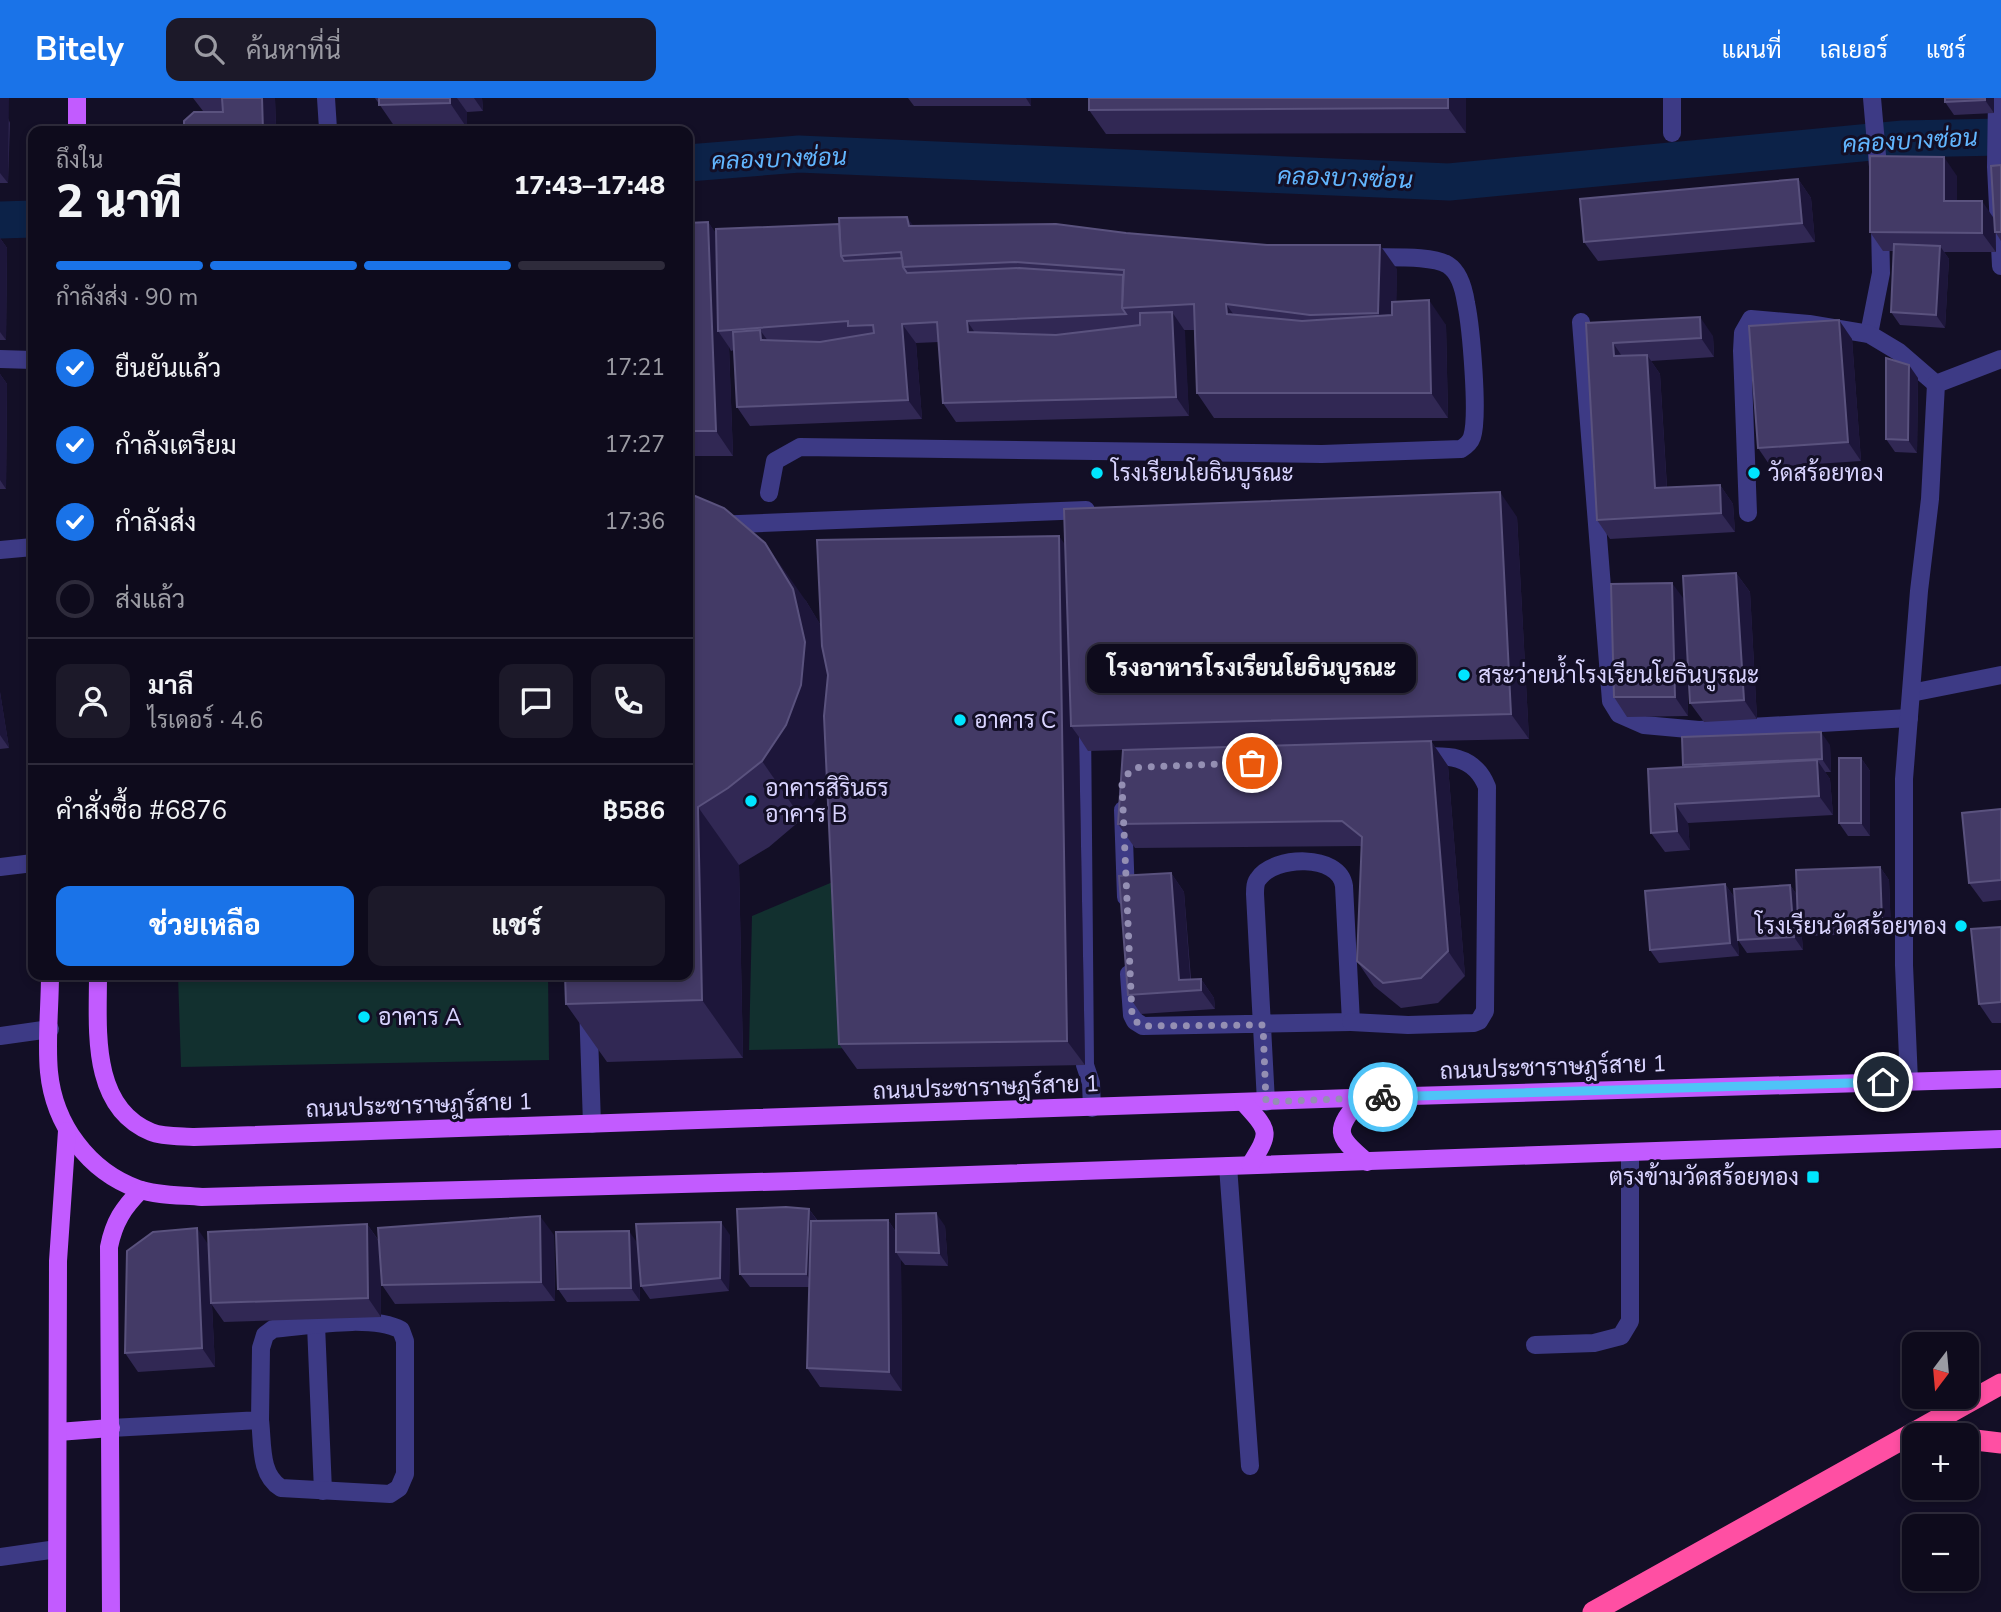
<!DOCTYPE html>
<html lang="th">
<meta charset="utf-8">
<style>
:root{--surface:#0e0b1c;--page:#1c1929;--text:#f1f3f6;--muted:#9b9ba3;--line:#2e2b3b;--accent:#1a73e8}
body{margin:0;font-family:"Nunito Sans",Sarabun,sans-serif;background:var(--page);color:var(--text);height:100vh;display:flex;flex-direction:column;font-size:26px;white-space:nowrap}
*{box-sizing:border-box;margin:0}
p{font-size:23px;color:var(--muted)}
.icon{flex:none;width:38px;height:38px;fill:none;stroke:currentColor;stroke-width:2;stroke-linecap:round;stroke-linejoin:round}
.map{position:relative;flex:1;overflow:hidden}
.drawer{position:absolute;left:28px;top:28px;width:665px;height:854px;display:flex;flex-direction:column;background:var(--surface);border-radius:14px;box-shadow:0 4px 10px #0003,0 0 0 2px var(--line)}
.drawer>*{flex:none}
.needle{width:46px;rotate:196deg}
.fabs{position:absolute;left:1902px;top:1234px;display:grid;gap:14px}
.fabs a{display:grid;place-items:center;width:77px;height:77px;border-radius:14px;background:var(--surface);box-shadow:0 4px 10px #0003,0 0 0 2px var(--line);font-size:35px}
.pin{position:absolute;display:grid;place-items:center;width:60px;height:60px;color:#fff;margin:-30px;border:4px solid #fff;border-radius:50%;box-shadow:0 2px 7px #0007}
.courier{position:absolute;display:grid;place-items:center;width:70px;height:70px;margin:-35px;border:5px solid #4fc3f7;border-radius:50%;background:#fff;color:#222;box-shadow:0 2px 9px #0007}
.bubble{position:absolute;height:49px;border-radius:14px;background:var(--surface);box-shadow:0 4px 10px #0003,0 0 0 2px var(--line);font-size:23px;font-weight:800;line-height:49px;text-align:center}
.summary em{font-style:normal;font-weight:800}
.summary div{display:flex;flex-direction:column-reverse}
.summary{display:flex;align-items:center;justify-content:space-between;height:119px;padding:0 28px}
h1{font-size:46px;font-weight:800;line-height:52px}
.bar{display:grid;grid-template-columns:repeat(4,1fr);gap:10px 7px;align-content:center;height:84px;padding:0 28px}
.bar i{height:9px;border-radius:5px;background:var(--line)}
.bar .current{background:var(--accent)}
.bar p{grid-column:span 4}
.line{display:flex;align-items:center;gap:18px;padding:0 28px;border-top:2px solid var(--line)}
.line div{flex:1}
.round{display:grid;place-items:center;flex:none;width:74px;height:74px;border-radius:14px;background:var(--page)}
ol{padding:0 28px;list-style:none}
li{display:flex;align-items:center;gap:21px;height:77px}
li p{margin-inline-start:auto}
li .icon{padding:7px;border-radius:50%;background:var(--accent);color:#fff;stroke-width:4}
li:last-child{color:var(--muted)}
li i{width:38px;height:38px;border:4px solid var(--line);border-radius:50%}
.primary-button{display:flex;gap:14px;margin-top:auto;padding:14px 28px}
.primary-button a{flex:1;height:80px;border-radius:14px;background:var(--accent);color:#fff;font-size:28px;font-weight:800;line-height:80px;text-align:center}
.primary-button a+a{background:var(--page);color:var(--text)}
header{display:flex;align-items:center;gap:42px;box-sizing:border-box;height:98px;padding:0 35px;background:var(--accent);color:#fff}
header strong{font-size:33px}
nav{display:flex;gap:38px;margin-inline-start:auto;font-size:24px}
.search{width:490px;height:63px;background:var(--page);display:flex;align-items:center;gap:18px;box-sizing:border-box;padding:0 24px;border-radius:14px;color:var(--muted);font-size:26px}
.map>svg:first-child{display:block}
</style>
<header>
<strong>Bitely</strong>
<div class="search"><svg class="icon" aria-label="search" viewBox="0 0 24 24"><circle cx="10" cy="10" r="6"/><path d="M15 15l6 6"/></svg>ค้นหาที่นี่</div>
<nav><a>แผนที่</a><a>เลเยอร์</a><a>แชร์</a></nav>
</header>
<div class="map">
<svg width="2001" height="1514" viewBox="0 0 2001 1514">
<rect width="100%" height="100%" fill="#130f26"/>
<g fill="#12302f">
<path d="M847 778 854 950 749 952 752 818Z"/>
<path d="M178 877H548L549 962 181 969Z"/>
</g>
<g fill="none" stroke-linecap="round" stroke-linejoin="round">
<g stroke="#0c2248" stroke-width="37">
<path d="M688 65 799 56 1449 84 1903 41 2001 39"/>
<path d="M0 122 33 121"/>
</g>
<g stroke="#3d3a85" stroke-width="18">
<path d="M326 0 328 31"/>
<path d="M1672 0V35"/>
<path d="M1872 0 1879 80"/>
<path d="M1997 0 1996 69 2001 168"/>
<path d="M1581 224 1611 603 1619 616 1644 627 1699 632 1909 620"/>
<path d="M1869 236 1881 175 1880 126"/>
<path d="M0 261 33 262"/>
<path d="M769 395 775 363 800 349 1322 356 1461 351C1466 348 1470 345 1472 339 1479 318 1471 229 1466 205 1464 192 1459 174 1448 167 1432 157 1388 160 1368 159"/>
<path d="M1748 415 1742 253 1743 235 1751 221 1809 226 1869 236 1899 254 1936 286"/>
<path d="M688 428 1086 412"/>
<path d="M0 452 33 449"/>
<path d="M1911 595 2001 577"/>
<path d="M1082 623 1085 967 1091 985 1092 1010"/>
<path d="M1123 712 1126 799"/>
<path d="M0 769 33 765"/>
<path d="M1129 876 1132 917 1135 923 1143 928 1351 924 1344 788C1339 755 1274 758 1259 780 1255 784 1255 790 1255 796L1266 1004"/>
<path d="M587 877 592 1026"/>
<path d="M1351 924 1408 927 1474 925 1479 923 1485 913 1487 689C1474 656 1446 657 1417 659"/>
<path d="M0 938 50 931"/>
<path d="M1909 983 1904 867V681L1919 493 1930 401 1936 286 2001 261"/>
<path d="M1228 1068 1250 1368"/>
<path d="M316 1227 323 1393"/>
<path d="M1535 1247 1594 1245 1621 1238 1630 1223V1054"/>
<path d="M111 1330 260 1322C263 1346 259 1376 281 1390L390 1396 399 1390 405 1376V1243L401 1232C371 1216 308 1228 273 1231L265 1237 261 1250 260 1322"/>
<path d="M0 1459 57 1451"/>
</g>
<g stroke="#c25bff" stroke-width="18">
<path d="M77 0V33"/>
<path d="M50 877C50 908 46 943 49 974 54 1026 88 1073 138 1091 158 1098 182 1097 202 1099L796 1083 2001 1041"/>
<path d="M98 877C98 931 90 1009 151 1034 163 1039 181 1038 194 1039L1411 998 2001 981"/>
<path d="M1361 1000C1335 1033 1334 1036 1367 1064"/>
<path d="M1243 1004C1270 1034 1271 1033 1250 1067"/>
<path d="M58 1334 111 1330"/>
<path d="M57 1514 58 1163 67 1033"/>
<path d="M111 1514 109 1149C114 1124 123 1110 141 1092"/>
</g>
<g stroke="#ff4fa3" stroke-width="21">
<path d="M1967 1341 2001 1345"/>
<path d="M1593 1514 2001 1286"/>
</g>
</g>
<g fill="#312854">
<path d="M0 0 10 25 8 85H0Z"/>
<path d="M193 0H275L276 33H184L223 14 203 13Z"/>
<path d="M375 0H482L483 13 467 14V30L397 32Z"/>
<path d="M908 0H1031V8H914Z"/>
<path d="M1466 0V35L1106 36 1089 12Z"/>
<path d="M1945 0H1994V15L1954 17 1945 4Z"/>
<path d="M2001 67V143L1996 135V154H1944L1949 161 1945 230 1900 227 1891 214 1894 153H1883L1870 134 1957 78V103L1994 120Z"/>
<path d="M1798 81 1811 100 1815 144 1598 163 1584 144Z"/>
<path d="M708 124 716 136 914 128 1397 171 1396 204 1446 227 1448 320H1214L1197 295 1194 232H1184L1189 318 956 324 943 305 939 244 916 245 922 321 750 328 737 309 734 252 731 253 729 249 733 358H688V125Z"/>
<path d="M0 140 7 150 6 242H0Z"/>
<path d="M1586 225 1713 238 1714 259 1651 263 1660 276 1667 389 1720 387 1733 406 1735 434 1610 441 1597 422Z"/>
<path d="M1852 241 1861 363 1771 369 1758 350Z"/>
<path d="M0 276 7 286 6 391H0Z"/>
<path d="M1918 280 1917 355 1895 354 1886 341Z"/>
<path d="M688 395 806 503 821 528 1065 447 1517 419 1529 641 1431 643 1448 668 1465 878 1438 905 1401 910 1374 888 1357 863 1362 749 1360 748 1135 750 1118 726 1123 652 1088 653 1079 639 1085 967 857 971 839 946 827 684 802 721 769 749 739 767 743 960 607 964 566 906Z"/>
<path d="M1736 475 1750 494 1757 621 1704 624 1690 605 1686 541 1688 618 1627 619 1614 599 1684 502Z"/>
<path d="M0 594 9 650 0 651Z"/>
<path d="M1830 647 1831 674H1825L1830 681 1833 717 1688 725 1690 752 1665 754 1651 735 1685 669 1683 667Z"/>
<path d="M1861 660 1870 673V738H1848L1839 725Z"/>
<path d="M2001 711V802L1983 804 1969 785Z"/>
<path d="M1880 769 1889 782 1891 835 1807 838 1801 829 1803 852 1747 855 1738 842 1790 787 1797 797Z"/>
<path d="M1171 775 1184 794 1191 881H1201L1214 900 1215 911 1141 916 1128 897Z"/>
<path d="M1725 786 1734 799 1739 858 1659 865 1650 852Z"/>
<path d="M2001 829V925H1992L1979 906Z"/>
<path d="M809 1111 818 1123 888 1122 896 1134 945 1128 948 1168 905 1167 901 1162 902 1293 820 1289 807 1270 809 1189H750L740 1176Z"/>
<path d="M367 1126 379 1143 554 1137 555 1203 395 1206 382 1187 380 1167 381 1219 224 1224 212 1207 215 1269 138 1274 125 1255 209 1148Z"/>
<path d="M730 1137 729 1193 650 1201 641 1188 638 1149 640 1203 567 1204 558 1191 638 1146Z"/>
</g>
<g fill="#1d163a">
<path d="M0 0H9L8 85 0 75Z"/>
<path d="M262 0H275L276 33H263Z"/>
<path d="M450 0H457L467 14V30L450 5Z"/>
<path d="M474 0H482L483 13Z"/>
<path d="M1026 0H1031V8Z"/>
<path d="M1448 0H1466V35L1448 10Z"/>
<path d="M1985 0H1994V15L1985 2Z"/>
<path d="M1944 59 1957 78V122L1944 103Z"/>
<path d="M1798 81 1811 100 1815 144 1802 125Z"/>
<path d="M1982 103 1995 122 1996 154 1982 135Z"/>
<path d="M907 119 925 144 909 128Z"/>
<path d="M708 124 725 148 718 233 729 249 733 358 716 333Z"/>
<path d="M0 140 7 150 6 242 0 234Z"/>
<path d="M1380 147 1397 171 1396 240 1378 215Z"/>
<path d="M1940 148 1949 161 1945 230 1936 217Z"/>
<path d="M1429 202 1446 227 1448 320 1431 295Z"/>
<path d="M1226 206 1244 231 1227 216Z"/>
<path d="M1172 214 1185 233 1189 318 1176 299Z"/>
<path d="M1700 219 1713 238 1714 259 1701 240Z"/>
<path d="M1839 222 1852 241 1861 363 1848 344Z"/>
<path d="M967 223 980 242 968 234Z"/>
<path d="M902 226 916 245 922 321 908 302Z"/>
<path d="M760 232 774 251 761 242Z"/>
<path d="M1613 245 1626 264 1614 258Z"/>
<path d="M1647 257 1660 276 1668 409 1655 390Z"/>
<path d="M1909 267 1918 280 1917 355 1908 342Z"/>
<path d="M0 276 7 286 6 391 0 382Z"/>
<path d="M1720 387 1733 406 1735 434 1721 415Z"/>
<path d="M1500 394 1517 419 1529 641 1511 616Z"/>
<path d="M1059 438 1076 462 1071 628 1079 639 1085 967 1067 943Z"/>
<path d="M765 445 806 503 834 549 841 645 827 686 802 721 762 663Z"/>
<path d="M1736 475 1750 494 1757 621 1744 602Z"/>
<path d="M1672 485 1686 504 1688 618 1675 599Z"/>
<path d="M0 594 9 650 0 637Z"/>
<path d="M1821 634 1830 647 1831 674 1822 661Z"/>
<path d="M1431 643 1448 668 1465 878 1448 853Z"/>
<path d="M1861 660 1870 673V738L1861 725Z"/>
<path d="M1817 662 1830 681 1833 717 1819 698Z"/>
<path d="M1675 706 1688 725 1690 752 1677 733Z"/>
<path d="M698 709 739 767 743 960 702 902Z"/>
<path d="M1880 769 1889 782 1891 835 1882 822Z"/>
<path d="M1171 775 1184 794 1191 892 1179 882Z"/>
<path d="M1725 786 1734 799 1739 858 1730 845Z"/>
<path d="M1790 787 1799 800 1798 825 1801 829 1803 852 1794 839Z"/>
<path d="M1201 881 1214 900 1215 911 1201 892Z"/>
<path d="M809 1111 818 1124 815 1189 806 1176Z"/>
<path d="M936 1115 945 1128 948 1168 939 1155Z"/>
<path d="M540 1118 554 1137 555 1203 541 1184Z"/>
<path d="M888 1122 901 1142 896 1154 901 1162 902 1293 889 1274Z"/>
<path d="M721 1124 730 1137 729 1193 720 1180Z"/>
<path d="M367 1126 380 1145 381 1219 368 1200Z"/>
<path d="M197 1130 210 1149 211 1205 212 1207 215 1269 202 1250Z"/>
<path d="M629 1133 638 1146 640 1203 631 1190Z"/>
</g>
<g fill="#433a66" stroke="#5a527e" stroke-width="2">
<path d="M222 0H262L263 33H184V23L194 14H223Z"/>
<path d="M379 0H450V5L379 7Z"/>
<path d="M1089 0H1448V10L1089 12Z"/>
<path d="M1945 0H1985V2L1945 4Z"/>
<path d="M1870 58 1944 59V103H1982V135L1870 134Z"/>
<path d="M2001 67V134H1995L1991 68Z"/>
<path d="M1798 81 1802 125 1584 144 1580 101Z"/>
<path d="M907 119 909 128 1056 126 1126 135 1267 147H1380L1378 215 1310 217 1226 206 1227 216 1302 223 1392 217V204L1429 202 1431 295H1197L1194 206 1122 210 1124 172 1015 164 903 169 901 154 841 158 839 120Z"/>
<path d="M708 124 716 333H688V125Z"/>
<path d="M839 126 841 158 844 163 902 160 903 169 907 175 1019 170 1123 177 1122 210 1126 216 967 223 968 234 1056 237 1140 227V215L1172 214 1176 299 943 305 937 224 902 226 908 302 737 309 733 234 760 232 761 242 820 244 874 235 873 227 848 228V223L718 233 716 131Z"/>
<path d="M1894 146 1940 148 1936 217 1891 214Z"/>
<path d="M1700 219 1701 240 1613 245 1614 258 1647 257 1655 390 1720 387 1721 415 1597 422 1586 225Z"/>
<path d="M1839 222 1848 344 1758 350 1749 228Z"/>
<path d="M1886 260 1909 267 1908 342 1886 341Z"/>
<path d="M1500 394 1511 616 1071 628 1064 411Z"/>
<path d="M688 395 724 410 765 445 793 491 805 544 801 587 786 627 762 663 728 690 698 709 702 902 566 906 565 877H688Z"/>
<path d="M1059 438 1067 943 839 946 824 618 828 577 822 548 817 442Z"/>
<path d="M1736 475 1744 602 1690 605 1683 478Z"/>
<path d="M1672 485 1675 599H1614L1611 486Z"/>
<path d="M1821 634 1822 661 1683 667 1682 639Z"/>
<path d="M1431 643 1448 853 1421 880 1383 885 1357 863 1362 739 1342 723 1118 726 1123 652Z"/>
<rect x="1839" y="660" width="22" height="65"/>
<path d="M1817 662 1819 698 1675 706 1677 733 1651 735 1648 671Z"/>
<path d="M2001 711V782L1969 785 1962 715Z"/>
<path d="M1880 769 1882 822 1798 825 1796 772Z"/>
<path d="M1171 775 1179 882 1201 881V892L1128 897 1119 778Z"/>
<path d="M1725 786 1730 845 1650 852 1645 793Z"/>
<path d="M1790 787 1794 839 1738 842 1734 791Z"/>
<path d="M2001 829V904L1979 906 1971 831Z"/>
<path d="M786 1109 809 1111 806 1176H740L737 1111Z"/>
<path d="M936 1115 939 1155 896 1154V1116Z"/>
<path d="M540 1118 541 1184 382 1187 378 1130Z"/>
<path d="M888 1122 889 1274 807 1270 811 1123Z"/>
<path d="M721 1124 720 1180 641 1188 636 1126Z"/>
<path d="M367 1126 368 1200 211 1205 208 1134Z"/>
<path d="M197 1130 202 1250 125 1255 127 1153 153 1134Z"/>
<path d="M629 1133 631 1190 558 1191 556 1134Z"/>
</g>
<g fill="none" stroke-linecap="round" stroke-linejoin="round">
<path stroke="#948fb3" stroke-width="7" stroke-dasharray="0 12.6" d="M1252 665 1141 669C1130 671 1126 677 1122 687L1132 917 1135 923 1143 928 1263 927 1266 1004 1383 999"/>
<path stroke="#4fc3f7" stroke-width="9" d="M1383 999 1883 984"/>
</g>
<g fill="#00e5ff" stroke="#130f26" stroke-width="2.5">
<circle cx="1097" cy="375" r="7"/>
<circle cx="1754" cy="375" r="7"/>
<circle cx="1464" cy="577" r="7"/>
<circle cx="960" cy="622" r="7"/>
<circle cx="751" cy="703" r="7"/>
<circle cx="1961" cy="828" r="7"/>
<circle cx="364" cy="919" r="7"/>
<rect x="1806" y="1072" width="14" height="14" rx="3.5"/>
</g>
<g text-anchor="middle" stroke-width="6" stroke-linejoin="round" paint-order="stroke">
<g font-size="23" fill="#d9d4ff" stroke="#130f26" text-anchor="start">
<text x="1111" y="383">โรงเรียนโยธินบูรณะ</text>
<text x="1768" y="383">วัดสร้อยทอง</text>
<text x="1478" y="585">สระว่ายนํ้าโรงเรียนโยธินบูรณะ</text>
<text x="974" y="630">อาคาร C</text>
<text x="765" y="698">อาคารสิรินธร<tspan x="765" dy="26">อาคาร B</tspan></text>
<text x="1947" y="836" text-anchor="end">โรงเรียนวัดสร้อยทอง</text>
<text x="378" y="927">อาคาร A</text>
<text x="1799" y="1087" text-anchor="end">ตรงข้ามวัดสร้อยทอง</text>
</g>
<g font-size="23" fill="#d9d4ff" stroke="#130f26">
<text transform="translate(1553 969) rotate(-2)" y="8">ถนนประชาราษฎร์สาย 1</text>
<text transform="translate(986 989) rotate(-2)" y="8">ถนนประชาราษฎร์สาย 1</text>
<text transform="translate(419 1007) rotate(-2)" y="8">ถนนประชาราษฎร์สาย 1</text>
</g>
<g font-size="24" font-style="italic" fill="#62b6ff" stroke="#130f26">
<text transform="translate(1910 43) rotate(-3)" y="8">คลองบางซ่อน</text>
<text transform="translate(779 61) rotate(-2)" y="8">คลองบางซ่อน</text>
<text transform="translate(1345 80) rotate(2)" y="8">คลองบางซ่อน</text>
</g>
</g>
</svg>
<div class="fabs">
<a><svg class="needle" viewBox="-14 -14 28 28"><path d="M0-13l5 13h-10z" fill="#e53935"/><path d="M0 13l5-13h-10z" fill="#9b9ba3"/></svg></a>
<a>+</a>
<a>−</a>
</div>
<div class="pin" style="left:1252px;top:665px;background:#ea580c"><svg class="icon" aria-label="bag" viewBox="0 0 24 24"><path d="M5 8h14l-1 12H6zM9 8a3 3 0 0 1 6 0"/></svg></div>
<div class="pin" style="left:1883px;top:984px;background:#1f2937"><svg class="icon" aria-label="home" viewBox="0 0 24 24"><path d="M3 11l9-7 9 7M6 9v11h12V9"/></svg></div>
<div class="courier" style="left:1383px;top:999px"><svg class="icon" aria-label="bike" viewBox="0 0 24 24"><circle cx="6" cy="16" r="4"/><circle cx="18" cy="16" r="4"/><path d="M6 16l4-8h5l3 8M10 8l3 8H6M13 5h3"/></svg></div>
<div class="bubble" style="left:1087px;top:546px;width:329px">โรงอาหารโรงเรียนโยธินบูรณะ</div>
<section class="drawer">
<div class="summary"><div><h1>2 นาที</h1><p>ถึงใน</p></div><em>17:43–17:48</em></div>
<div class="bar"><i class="current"></i><i class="current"></i><i class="current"></i><i></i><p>กำลังส่ง · 90 m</p></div>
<ol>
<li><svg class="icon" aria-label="check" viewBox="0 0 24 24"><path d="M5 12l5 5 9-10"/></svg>ยืนยันแล้ว<p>17:21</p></li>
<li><svg class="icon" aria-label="check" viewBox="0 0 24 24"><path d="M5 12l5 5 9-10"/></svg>กำลังเตรียม<p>17:27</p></li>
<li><svg class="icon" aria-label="check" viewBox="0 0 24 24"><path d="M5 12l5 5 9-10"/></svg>กำลังส่ง<p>17:36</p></li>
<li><i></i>ส่งแล้ว</li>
</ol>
<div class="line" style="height:126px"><a class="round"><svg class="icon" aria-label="person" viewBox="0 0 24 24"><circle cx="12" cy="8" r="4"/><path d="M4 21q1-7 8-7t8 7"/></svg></a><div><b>มาลี</b><p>ไรเดอร์ · 4.6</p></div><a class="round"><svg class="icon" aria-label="chat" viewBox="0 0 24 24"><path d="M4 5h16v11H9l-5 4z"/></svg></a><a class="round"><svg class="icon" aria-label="phone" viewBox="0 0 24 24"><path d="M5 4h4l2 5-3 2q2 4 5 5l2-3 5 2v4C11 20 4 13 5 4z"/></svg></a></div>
<div class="line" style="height:91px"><div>คำสั่งซื้อ #6876</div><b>฿586</b></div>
<div class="primary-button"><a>ช่วยเหลือ</a><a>แชร์</a></div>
</section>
</div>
